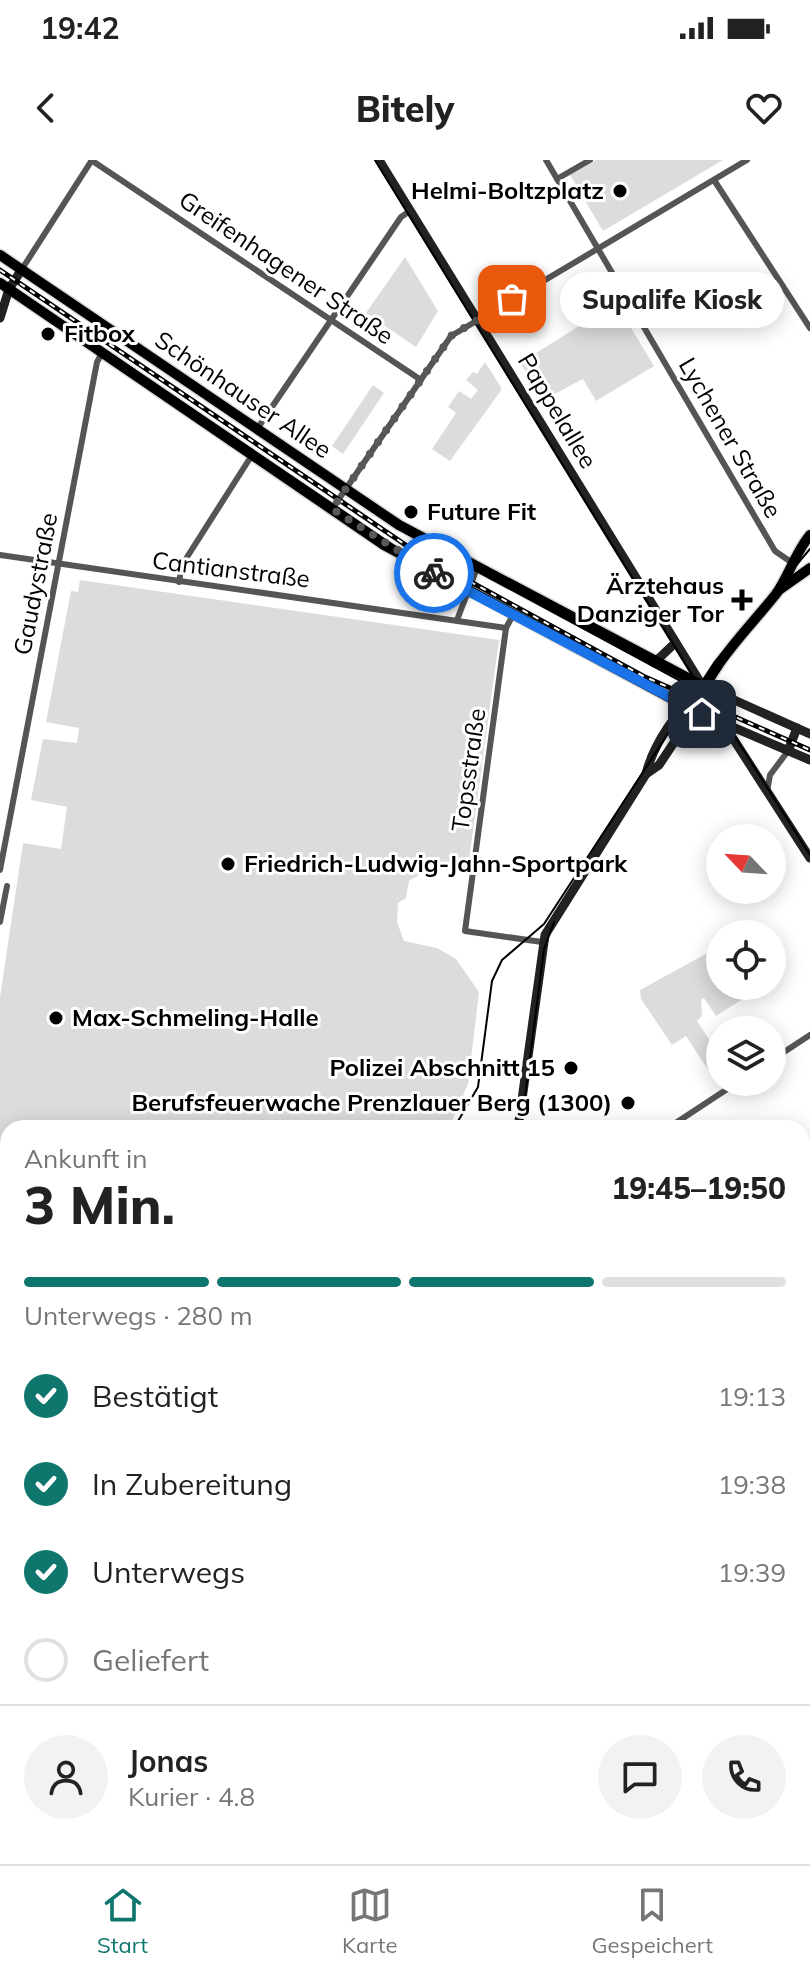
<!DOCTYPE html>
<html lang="de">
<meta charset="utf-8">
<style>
:root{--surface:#fff;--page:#f2f2f2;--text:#222;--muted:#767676;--line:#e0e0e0;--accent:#0f766e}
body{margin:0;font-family:Mulish,sans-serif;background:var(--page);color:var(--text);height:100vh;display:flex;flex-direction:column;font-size:30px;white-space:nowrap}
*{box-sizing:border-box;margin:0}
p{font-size:26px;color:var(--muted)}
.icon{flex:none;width:44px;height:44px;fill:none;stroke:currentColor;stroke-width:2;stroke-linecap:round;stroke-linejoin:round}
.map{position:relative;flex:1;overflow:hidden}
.sheet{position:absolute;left:0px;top:960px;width:810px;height:744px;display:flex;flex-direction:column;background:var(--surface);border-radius:24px 24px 0 0;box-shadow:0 4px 20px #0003}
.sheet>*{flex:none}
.needle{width:52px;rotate:295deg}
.fabs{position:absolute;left:706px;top:664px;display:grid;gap:16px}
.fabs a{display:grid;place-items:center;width:80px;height:80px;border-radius:50%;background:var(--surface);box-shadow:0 4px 20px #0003;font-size:40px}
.pin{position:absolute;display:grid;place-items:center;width:68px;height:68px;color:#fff;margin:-34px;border-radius:16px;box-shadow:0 4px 12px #0006}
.courier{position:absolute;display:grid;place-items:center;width:80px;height:80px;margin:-40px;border:6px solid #1a73e8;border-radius:50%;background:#fff;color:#222;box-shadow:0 2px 10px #0007}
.bubble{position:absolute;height:56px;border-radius:28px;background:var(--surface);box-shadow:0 4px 20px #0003;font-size:26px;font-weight:800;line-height:56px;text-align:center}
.headline em{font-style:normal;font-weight:800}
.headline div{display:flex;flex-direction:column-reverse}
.headline{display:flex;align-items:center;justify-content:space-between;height:136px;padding:0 24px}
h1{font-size:52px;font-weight:800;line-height:60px}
.bar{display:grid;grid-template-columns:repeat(4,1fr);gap:12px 8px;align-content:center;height:96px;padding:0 24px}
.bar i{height:10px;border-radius:6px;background:var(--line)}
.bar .selected{background:var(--accent)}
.bar p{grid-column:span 4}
.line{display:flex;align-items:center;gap:20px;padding:0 24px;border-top:2px solid var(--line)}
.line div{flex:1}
.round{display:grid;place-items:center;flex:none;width:84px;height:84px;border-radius:42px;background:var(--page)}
ol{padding:0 24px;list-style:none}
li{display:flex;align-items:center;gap:24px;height:88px}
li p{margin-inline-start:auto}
li .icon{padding:8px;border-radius:50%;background:var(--accent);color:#fff;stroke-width:4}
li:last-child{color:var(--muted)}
li i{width:44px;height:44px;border:4px solid var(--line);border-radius:50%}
.status{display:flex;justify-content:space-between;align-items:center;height:56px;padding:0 40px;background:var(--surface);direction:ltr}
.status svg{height:22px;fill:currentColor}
header{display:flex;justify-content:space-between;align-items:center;height:104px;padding:0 24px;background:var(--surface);font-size:36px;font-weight:800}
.tabs{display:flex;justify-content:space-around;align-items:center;height:112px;border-top:2px solid var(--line);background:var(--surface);font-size:22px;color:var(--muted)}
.tabs a{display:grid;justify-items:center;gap:4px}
.tabs .selected{color:var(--accent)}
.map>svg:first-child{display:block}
</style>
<div class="status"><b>19:42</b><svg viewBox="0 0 49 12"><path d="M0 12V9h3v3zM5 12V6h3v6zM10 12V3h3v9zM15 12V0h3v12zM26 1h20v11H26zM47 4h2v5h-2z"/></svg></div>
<header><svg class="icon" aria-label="back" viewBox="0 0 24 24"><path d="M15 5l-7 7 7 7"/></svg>Bitely<svg class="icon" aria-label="heart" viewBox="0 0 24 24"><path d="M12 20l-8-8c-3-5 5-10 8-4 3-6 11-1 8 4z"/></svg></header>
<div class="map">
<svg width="810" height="1704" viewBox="0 0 810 1704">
<rect width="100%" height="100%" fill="#fff"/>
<g fill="#dcdcdc">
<path d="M596 0H723L603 71 570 15Z"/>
<path d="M405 97 438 151 416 187 366 153Z"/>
<path d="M616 143 654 206 596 241 583 219 543 240 520 203Z"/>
<path d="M485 202 502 229 450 301 432 289 456 253 448 247 459 231 471 239 478 230 466 220 473 212 477 214Z"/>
<path d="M373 225 384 233 343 294 332 286Z"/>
<path d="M80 420 499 480 468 707C452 705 423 711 409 721L406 738 398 743 397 762 404 781 437 788 456 799 479 832 468 924 449 968H8V1187L0 1184V837L23 683 61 689 67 647 31 640 43 579 77 583 79 568 46 562 71 431 78 432Z"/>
<path d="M711 791 720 802V826H744L749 835 716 856 704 838 701 840 702 856 697 861 720 896V913L713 917 686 876 672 885 641 839 640 830Z"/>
<rect x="802" y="1306" width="8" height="193"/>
</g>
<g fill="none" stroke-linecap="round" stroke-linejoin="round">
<defs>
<g id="primary">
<path d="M0 95 399 365 703 526"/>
<path d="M0 123 384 385 695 551C711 503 746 472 776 434 789 416 795 393 810 375"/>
<path d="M779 430 810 408"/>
</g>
</defs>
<use href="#primary" stroke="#dbdbdb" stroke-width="13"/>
<g stroke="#555" stroke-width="6">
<path d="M91 0 421 220"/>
<path d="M546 0 775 391 791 402"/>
<path d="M557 19 590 0"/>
<path d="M714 20 810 168"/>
<path d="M22 109 92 0"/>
<path d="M257 269 401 57 410 51"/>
<path d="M332 349 451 176 747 0"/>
<path d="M0 395 506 468"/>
<path d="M179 422 182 405 252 295"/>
<path d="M513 455 506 468 465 771 542 782"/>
<path d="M457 460 477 408"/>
<path d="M767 632 770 615 788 591"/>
<path d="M0 710 97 202 102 193"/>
<path d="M0 762 7 726"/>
<path d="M772 900 810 875"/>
<path d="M668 968 738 922"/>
<path d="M802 1123 810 1124"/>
<path d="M0 1251 8 1254"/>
<path d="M802 1299 810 1298"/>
<path d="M802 1507H810"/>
<path d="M0 1588H8"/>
<path d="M671 1696V1704"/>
<path d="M122 1704V1696"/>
<path d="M588 1704V1696"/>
</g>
<g stroke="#222" stroke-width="9">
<path d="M379 0 702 525"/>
<path d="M0 158 9 129 22 109"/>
<path d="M654 503 674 484"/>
<path d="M703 526 810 574"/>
<path d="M725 566 810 698"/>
<path d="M788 591 797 568"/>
<path d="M646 614 659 605 695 551 810 600"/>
<path d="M518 968 545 775 646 614C654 581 679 549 703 526"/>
<path d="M499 1704V1696"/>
</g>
<use href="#primary" stroke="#000" stroke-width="10"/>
<g stroke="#000" stroke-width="2">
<path d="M375 0 701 529"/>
<path d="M0 99 406 373 701 532 718 550 810 695"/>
<path d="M0 119 399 389 718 559"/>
<path d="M454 968 478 927 492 821 502 800 544 764 714 503 810 389"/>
<path d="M521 968 544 789 554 762"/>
<path d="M495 1704V1696"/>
</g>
<defs>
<path id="rail" d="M0 110 416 392 643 516 810 590"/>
</defs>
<use href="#rail" stroke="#000" stroke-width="5"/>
<use href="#rail" stroke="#fff" stroke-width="2" stroke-dasharray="6" stroke-linecap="butt"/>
</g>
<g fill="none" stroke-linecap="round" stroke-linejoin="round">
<path stroke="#595959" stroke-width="8" stroke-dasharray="0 14.4" d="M434 413 332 349 451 176 512 139"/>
<path stroke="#1a73e8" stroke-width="10" d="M434 413 702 554"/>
</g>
<g fill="#000" stroke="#fff" stroke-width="3">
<circle cx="620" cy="31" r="8"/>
<circle cx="48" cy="174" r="8"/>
<circle cx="411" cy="352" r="8"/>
<path d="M738 428h8v8h8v8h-8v8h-8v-8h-8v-8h8z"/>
<circle cx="228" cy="704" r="8"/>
<circle cx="56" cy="858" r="8"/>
<circle cx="571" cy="908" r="8"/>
<circle cx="628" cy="943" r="8"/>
</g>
<g text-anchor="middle" stroke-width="6" stroke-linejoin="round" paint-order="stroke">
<g font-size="24" font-weight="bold" fill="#000" stroke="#fff" text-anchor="end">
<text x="604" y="39">Helmi-Boltzplatz</text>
<text x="64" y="182" text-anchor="start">Fitbox</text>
<text x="427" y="360" text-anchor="start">Future Fit</text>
<text x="724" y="434">Ärztehaus<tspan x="724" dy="28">Danziger Tor</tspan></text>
<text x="244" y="712" text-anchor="start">Friedrich-Ludwig-Jahn-Sportpark</text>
<text x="72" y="866" text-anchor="start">Max-Schmeling-Halle</text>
<text x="555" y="916">Polizei Abschnitt 15</text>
<text x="612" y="951">Berufsfeuerwache Prenzlauer Berg (1300)</text>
</g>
<g font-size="24" fill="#000" stroke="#fff">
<text transform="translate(286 108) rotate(34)" y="8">Greifenhagener Straße</text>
<text transform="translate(243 235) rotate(34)" y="8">Schönhauser Allee</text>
<text transform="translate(557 251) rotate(59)" y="8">Pappelallee</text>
<text transform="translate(730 278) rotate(60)" y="8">Lychener Straße</text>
<text transform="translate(231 410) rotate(7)" y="8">Cantianstraße</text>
<text transform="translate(36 424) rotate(-79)" y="8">Gaudystraße</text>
<text transform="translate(469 610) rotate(-82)" y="8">Topsstraße</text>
</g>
</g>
</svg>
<div class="fabs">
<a><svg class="needle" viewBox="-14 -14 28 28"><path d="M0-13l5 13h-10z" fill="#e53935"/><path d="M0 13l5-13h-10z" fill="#767676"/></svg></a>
<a><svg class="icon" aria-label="locate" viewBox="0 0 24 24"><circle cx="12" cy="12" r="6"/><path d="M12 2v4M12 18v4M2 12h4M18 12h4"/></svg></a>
<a><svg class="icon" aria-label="layers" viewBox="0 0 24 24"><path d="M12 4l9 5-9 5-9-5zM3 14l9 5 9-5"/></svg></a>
</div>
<div class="pin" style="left:512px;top:139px;background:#ea580c"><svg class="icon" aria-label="bag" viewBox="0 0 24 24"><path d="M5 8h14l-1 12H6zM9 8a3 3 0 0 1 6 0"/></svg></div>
<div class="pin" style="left:702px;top:554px;background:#1f2937"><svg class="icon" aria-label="home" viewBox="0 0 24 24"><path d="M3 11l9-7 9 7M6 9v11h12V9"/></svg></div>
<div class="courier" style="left:434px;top:413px"><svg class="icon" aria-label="bike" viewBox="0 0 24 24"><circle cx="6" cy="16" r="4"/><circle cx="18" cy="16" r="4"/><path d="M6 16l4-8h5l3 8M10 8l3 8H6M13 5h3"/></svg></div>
<div class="bubble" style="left:560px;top:112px;width:224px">Supalife Kiosk</div>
<section class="sheet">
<div class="headline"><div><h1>3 Min.</h1><p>Ankunft in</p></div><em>19:45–19:50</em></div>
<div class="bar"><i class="selected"></i><i class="selected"></i><i class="selected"></i><i></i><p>Unterwegs · 280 m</p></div>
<ol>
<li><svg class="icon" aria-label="check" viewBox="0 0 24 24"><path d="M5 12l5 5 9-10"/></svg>Bestätigt<p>19:13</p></li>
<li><svg class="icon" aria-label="check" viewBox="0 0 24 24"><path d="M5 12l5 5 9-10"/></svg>In Zubereitung<p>19:38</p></li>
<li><svg class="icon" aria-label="check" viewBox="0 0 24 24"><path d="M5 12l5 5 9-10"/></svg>Unterwegs<p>19:39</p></li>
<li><i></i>Geliefert</li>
</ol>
<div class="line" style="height:144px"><a class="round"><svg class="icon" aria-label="person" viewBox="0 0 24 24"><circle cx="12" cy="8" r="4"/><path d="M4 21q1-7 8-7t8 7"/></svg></a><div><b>Jonas</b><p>Kurier · 4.8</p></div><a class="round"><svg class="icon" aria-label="chat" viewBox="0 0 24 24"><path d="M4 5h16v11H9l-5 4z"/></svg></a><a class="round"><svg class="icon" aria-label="phone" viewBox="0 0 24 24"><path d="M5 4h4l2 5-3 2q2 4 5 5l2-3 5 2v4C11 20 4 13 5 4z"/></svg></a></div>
</section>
</div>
<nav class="tabs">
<a class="selected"><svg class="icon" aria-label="home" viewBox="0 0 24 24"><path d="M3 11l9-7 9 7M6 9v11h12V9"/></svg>Start</a>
<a><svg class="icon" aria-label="map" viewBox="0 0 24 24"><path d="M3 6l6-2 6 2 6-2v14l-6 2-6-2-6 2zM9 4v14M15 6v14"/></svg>Karte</a>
<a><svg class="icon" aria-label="saved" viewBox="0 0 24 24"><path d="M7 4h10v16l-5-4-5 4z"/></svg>Gespeichert</a>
</nav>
